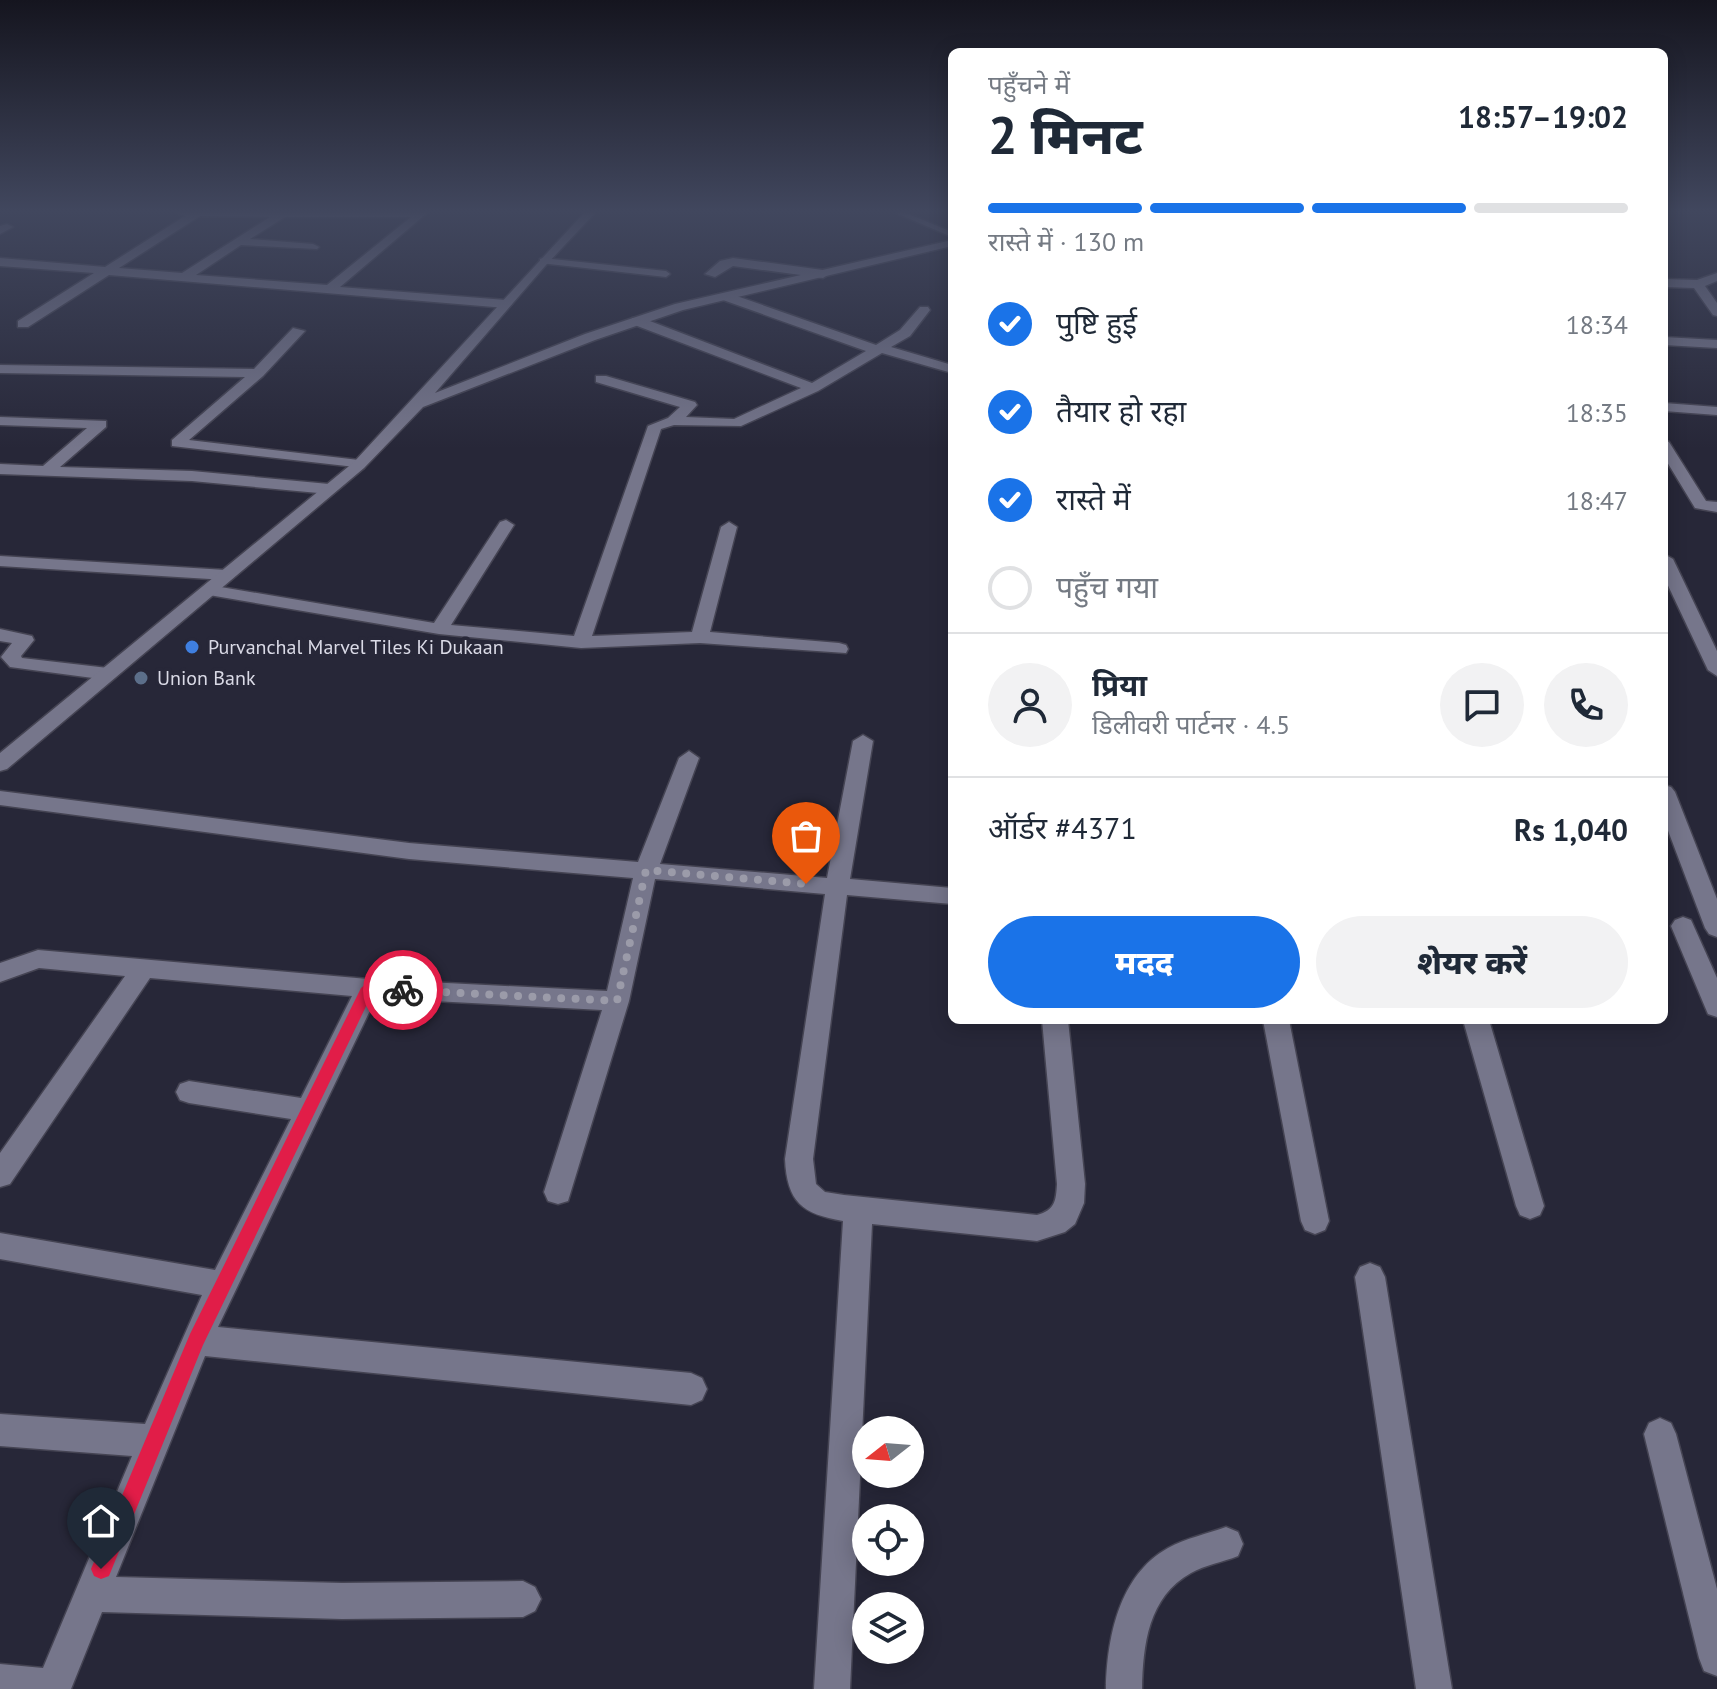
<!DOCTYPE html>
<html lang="hi">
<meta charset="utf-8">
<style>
:root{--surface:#fff;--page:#f2f2f3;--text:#1f2937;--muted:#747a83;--line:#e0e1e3;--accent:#1a73e8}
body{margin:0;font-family:"PT Sans","Noto Sans Devanagari",sans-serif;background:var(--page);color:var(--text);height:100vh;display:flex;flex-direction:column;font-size:30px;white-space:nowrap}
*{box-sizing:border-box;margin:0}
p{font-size:26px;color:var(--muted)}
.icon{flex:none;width:44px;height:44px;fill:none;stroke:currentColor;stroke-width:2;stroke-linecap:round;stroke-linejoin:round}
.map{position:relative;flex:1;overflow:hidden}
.panel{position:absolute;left:948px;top:48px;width:720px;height:976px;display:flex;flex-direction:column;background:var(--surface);border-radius:12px;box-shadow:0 4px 20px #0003}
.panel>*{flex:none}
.needle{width:52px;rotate:253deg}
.fabs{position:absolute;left:852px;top:1416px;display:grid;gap:16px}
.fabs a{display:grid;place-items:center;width:72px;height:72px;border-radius:50%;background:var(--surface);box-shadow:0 4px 20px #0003;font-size:40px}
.pin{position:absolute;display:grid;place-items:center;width:68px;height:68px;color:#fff;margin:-82px -34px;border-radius:50% 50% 50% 0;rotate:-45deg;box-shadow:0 0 8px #0007}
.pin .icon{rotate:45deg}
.courier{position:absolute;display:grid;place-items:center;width:80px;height:80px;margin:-40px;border:6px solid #e11d48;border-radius:50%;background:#fff;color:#222;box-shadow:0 2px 10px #0007}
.summary em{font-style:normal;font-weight:800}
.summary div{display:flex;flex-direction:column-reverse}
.summary{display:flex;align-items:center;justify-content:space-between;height:136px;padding:0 40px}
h1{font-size:52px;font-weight:800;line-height:60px}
.bar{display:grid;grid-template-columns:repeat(4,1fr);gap:12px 8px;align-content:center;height:96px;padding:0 40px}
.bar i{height:10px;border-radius:6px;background:var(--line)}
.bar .active{background:var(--accent)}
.bar p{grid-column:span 4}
.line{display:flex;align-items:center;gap:20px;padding:0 40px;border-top:2px solid var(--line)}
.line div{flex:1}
.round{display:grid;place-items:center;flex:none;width:84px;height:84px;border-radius:42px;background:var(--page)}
ol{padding:0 40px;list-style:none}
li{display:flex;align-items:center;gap:24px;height:88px}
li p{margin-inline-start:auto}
li .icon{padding:8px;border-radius:50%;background:var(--accent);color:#fff;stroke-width:4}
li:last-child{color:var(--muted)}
li i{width:44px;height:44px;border:4px solid var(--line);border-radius:50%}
.button{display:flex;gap:16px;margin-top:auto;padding:16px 40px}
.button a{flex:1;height:92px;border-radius:48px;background:var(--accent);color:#fff;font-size:32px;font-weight:800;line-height:92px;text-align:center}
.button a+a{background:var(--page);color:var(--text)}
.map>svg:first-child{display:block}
</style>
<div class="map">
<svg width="1717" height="1689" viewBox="0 0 1717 1689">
<rect width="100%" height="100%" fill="#272738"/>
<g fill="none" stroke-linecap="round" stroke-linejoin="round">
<defs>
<g id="service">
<path d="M896 213H906L952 232V237Z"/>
<path d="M543 258 666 271 670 274 666 277 540 263V259Z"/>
</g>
<g id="minor">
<path d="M177 213H427L340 287 506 300 512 304 506 308 109 275 28 327H18V321L94 273 0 266V258L105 267 185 216ZM200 216 270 217 182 273 119 268ZM285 217H411L327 285 196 275 241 245 317 249 319 247 313 244 250 239Z"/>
<path d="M7 224 13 227 0 234V226Z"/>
<path d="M733 258 823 270 829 274 823 278 733 266 715 277 705 274 720 261Z"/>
<path d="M1717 273V281L1705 286 1717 303V316L1713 315 1694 288 1664 287V279L1697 280Z"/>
<path d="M723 294H731L876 345 900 330 920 307H928L930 310 910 336 891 347 952 365V373L882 353 818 391 741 426 674 425 661 429 592 636 692 632 721 527 729 522 737 527 710 632 839 643 846 645 848 649 846 653 700 643 581 648 439 634 209 595 200 590 209 585 434 623 500 522 506 520 514 525 451 625 574 636 648 426 668 418 680 407 596 382V376H606L695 402 697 405 686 417 734 419 801 388 632 324V318H642L812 383 866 351 723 300Z"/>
<path d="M293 328 305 331 263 376 189 440 359 460 364 462V468L172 446V440L245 377 0 373V365L254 369Z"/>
<path d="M1664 337 1717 340V348L1664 345Z"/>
<path d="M1664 403 1717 407V415L1664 411Z"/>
<path d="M0 417 106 421V427L60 467 192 471 329 484 337 489 329 494 192 481 0 474V464L43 466 87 428 0 425Z"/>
<path d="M1664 440 1669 442 1706 501 1717 502V512L1695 508 1664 457Z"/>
<path d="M1664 554 1673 559 1717 651V676L1708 670 1664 577Z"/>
<path d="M0 556 226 570 235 575 226 580 0 566Z"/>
<path d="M0 629 32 636 34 640 21 656 22 658 108 668 118 674 108 680 10 667 1 657 12 643 0 641Z"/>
<path d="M863 735 873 741 850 879 952 888V904L847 895 813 1159 816 1184 825 1192 844 1195 1037 1215C1055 1210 1056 1201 1057 1184L1042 1020H1068L1085 1184 1084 1203 1075 1224 1065 1232 1037 1241 872 1224 850 1689H814L843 1221C802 1214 787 1202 785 1159L825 894 655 879 629 1001 568 1201 558 1204 548 1201 544 1192 602 1010 376 998 218 1327 691 1373 702 1378 707 1389 702 1400 691 1405 205 1356 116 1577 342 1583 523 1581 535 1587 541 1599 535 1611 523 1617 342 1619 102 1612 71 1689H0V1664L43 1668 132 1456 0 1446V1414L145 1424 202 1295 0 1259V1233L215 1270 291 1119 189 1103 180 1100 176 1092 180 1084 189 1081 301 1098 352 996 150 978 10 1184 0 1187V1153L125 976 39 968 0 982V963L38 950 368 979 607 991 633 878 409 859 0 805V791L409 843 638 862 679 758 689 751 699 758 660 864 827 878 853 741Z"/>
<path d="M1664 785 1671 787 1675 792 1717 899V937L1709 934 1705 928 1664 820Z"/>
<path d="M1683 917 1691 920 1717 978V1017L1708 1014 1705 1007 1671 926 1675 920Z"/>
<path d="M1263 1020H1289L1329 1221 1325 1230 1315 1234 1305 1230 1301 1221Z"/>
<path d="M1463 1020H1489L1544 1206 1540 1215 1530 1219 1520 1215 1516 1206Z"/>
<path d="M1370 1263 1380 1267 1385 1277 1452 1689H1416L1355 1277 1360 1267Z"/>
<path d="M1660 1418 1671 1423 1676 1434 1717 1589V1676L1704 1671 1699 1658 1644 1434 1649 1423Z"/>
<path d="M1226 1527 1238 1532 1243 1544 1238 1556C1223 1562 1205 1565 1191 1573 1148 1597 1143 1645 1142 1689H1106C1107 1638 1119 1575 1168 1548 1186 1538 1207 1534 1226 1527Z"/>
</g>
<path id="tertiary" d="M584 213H595L546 265 435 393 585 334 675 304 952 240V246L683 310 595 340 423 407 364 468 7 769 0 771V753L354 462Z"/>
</defs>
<use href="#service" stroke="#454453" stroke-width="3"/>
<use href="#minor" stroke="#454453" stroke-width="3"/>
<use href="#tertiary" stroke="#454453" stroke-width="3"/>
<use href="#service" fill="#76768b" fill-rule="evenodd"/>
<use href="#minor" fill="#76768b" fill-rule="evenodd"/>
<use href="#tertiary" fill="#76768b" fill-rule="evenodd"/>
</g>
<linearGradient id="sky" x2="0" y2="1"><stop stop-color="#15151f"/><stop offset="0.47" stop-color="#41475e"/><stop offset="1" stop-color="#41475e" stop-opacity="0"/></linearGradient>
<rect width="1717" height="449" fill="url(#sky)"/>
<path fill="#e11d48" d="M368 982 403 984 410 990 403 995 372 994 203 1345 109 1576 101 1579 94 1576 91 1569 190 1334 361 988Z"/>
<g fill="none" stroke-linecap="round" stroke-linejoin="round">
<path stroke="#9b9ba9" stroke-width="8" stroke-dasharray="0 14.4" d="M403 990 617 1001 646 870 806 884"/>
</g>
<circle fill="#3f7fe0" stroke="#272738" stroke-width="3" cx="192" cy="647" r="8"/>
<circle fill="#5c6f8a" stroke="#272738" stroke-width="3" cx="141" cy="678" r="8"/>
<g text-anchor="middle" stroke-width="7" stroke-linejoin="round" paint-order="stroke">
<g font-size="20" fill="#dadae6" stroke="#272738" text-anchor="start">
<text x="208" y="654">Purvanchal Marvel Tiles Ki Dukaan</text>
<text x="157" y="685">Union Bank</text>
</g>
</g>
</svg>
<div class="fabs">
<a><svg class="needle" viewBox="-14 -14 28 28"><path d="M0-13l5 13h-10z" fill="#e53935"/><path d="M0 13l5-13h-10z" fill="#747a83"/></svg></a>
<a><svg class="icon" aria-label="locate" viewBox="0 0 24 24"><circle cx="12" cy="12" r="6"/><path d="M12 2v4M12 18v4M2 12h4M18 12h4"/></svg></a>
<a><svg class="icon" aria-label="layers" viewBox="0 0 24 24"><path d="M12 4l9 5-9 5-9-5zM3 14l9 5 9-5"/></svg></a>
</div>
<div class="pin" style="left:806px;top:884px;background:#ea580c"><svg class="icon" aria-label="bag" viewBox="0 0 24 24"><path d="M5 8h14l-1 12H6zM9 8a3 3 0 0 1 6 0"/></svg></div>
<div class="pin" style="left:101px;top:1569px;background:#1f2937"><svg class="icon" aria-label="home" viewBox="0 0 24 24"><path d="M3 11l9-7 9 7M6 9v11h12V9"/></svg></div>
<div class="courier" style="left:403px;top:990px"><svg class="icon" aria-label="bike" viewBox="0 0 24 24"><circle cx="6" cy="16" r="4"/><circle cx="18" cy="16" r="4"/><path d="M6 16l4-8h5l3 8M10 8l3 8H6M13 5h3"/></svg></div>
<section class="panel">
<div class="summary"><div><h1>2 मिनट</h1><p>पहुँचने में</p></div><em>18:57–19:02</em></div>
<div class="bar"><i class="active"></i><i class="active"></i><i class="active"></i><i></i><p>रास्ते में · 130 m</p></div>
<ol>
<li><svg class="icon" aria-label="check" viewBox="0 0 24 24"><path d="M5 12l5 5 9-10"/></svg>पुष्टि हुई<p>18:34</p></li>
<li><svg class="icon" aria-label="check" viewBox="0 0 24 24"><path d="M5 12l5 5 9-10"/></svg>तैयार हो रहा<p>18:35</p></li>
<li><svg class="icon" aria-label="check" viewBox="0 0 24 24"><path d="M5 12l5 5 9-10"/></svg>रास्ते में<p>18:47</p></li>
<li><i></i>पहुँच गया</li>
</ol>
<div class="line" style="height:144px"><a class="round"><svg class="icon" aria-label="person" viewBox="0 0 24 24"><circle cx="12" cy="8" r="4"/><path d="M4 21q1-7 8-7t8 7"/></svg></a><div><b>प्रिया</b><p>डिलीवरी पार्टनर · 4.5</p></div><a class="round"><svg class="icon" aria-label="chat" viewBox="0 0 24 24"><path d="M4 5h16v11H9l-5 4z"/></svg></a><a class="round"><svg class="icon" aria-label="phone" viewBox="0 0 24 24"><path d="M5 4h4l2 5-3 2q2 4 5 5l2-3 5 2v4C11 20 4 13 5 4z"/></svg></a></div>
<div class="line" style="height:104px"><div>ऑर्डर #4371</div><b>Rs 1,040</b></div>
<div class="button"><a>मदद</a><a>शेयर करें</a></div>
</section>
</div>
